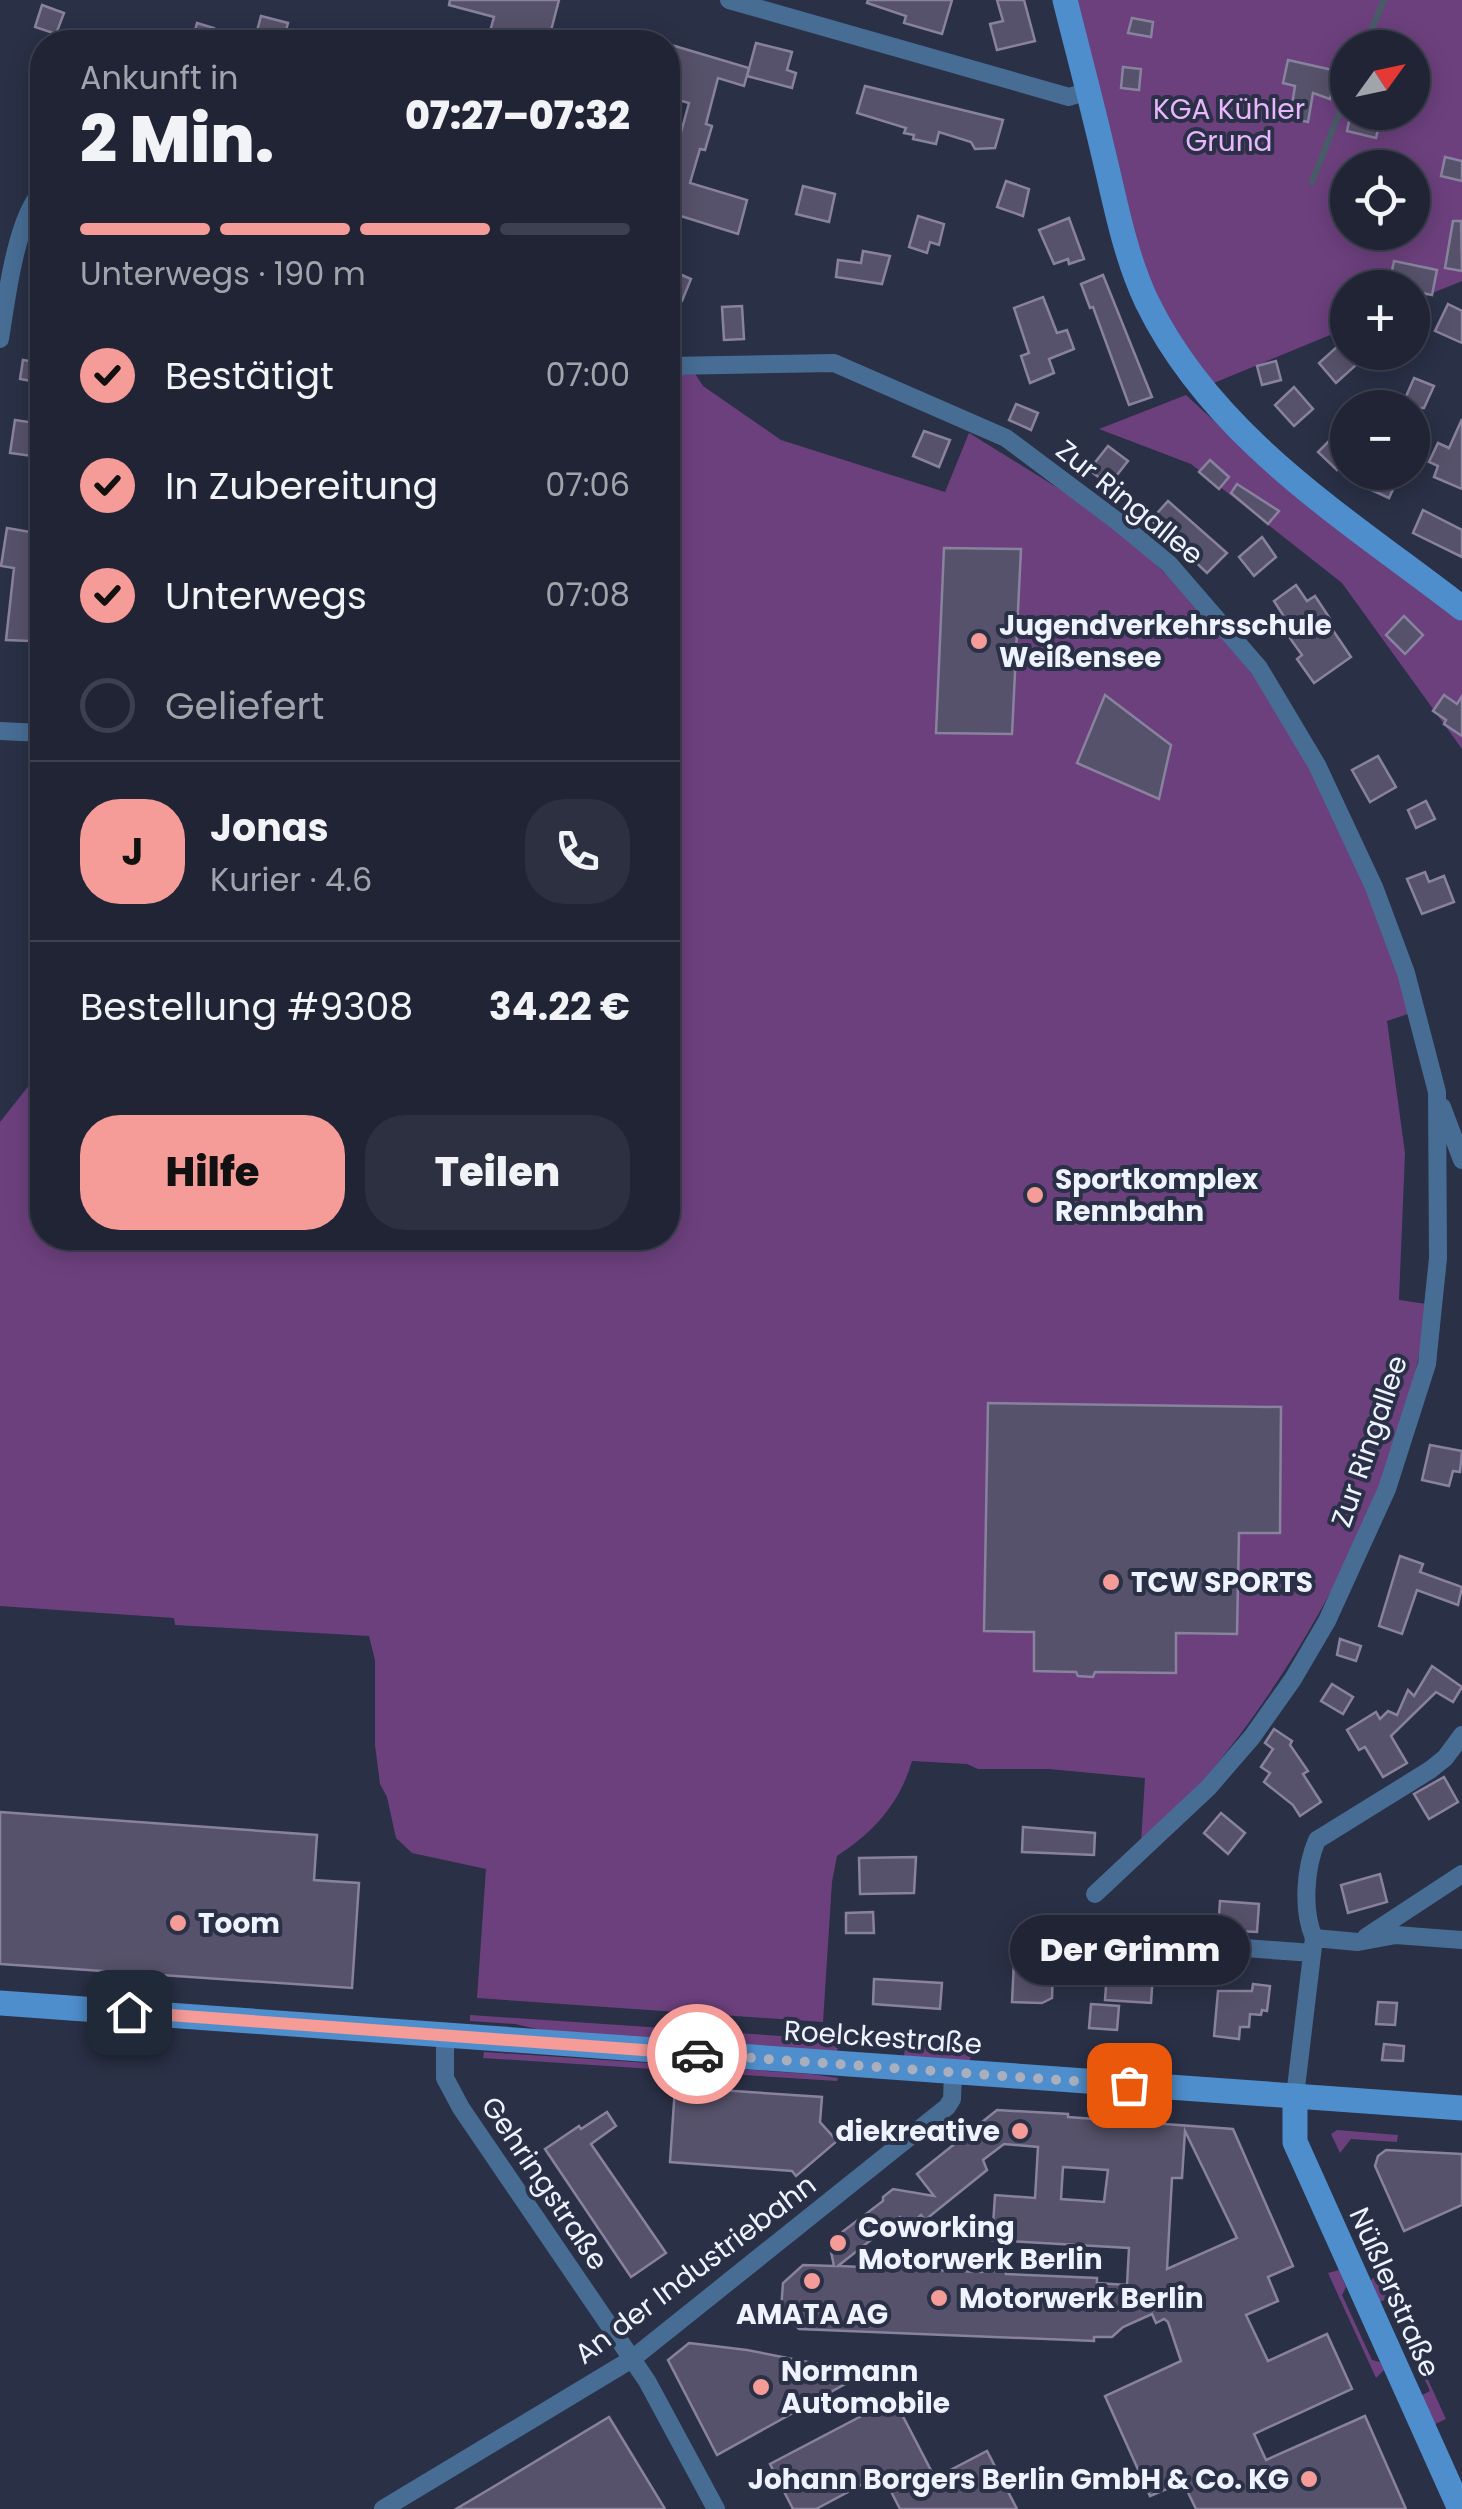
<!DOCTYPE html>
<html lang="de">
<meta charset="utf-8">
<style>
:root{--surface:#202434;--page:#2d3040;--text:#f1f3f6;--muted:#a2a4ac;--line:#3d414f;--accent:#f59b98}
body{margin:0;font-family:Poppins,sans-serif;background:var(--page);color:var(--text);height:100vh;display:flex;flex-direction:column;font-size:38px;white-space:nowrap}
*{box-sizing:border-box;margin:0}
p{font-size:32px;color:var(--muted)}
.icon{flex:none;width:55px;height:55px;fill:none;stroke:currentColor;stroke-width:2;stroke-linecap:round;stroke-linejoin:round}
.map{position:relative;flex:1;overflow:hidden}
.details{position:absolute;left:30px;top:30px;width:650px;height:1220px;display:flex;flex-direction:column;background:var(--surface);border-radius:40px;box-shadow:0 5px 25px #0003,0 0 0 2px var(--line)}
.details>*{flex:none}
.needle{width:65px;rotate:57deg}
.controls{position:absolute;left:1330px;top:30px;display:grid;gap:20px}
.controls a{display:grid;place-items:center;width:100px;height:100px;border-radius:50%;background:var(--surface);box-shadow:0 5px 25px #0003,0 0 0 2px var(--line);font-size:50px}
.pin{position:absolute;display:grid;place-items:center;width:85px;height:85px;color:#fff;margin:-42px;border-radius:20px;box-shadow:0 5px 15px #0006}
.courier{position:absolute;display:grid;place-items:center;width:100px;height:100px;margin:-50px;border:8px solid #f59b98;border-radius:50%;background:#fff;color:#222;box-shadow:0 2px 12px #0007}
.bubble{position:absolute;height:70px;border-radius:35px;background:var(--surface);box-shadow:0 5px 25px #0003,0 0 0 2px var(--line);font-size:32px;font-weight:800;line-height:70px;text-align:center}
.head em{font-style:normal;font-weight:800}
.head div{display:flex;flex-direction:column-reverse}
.head{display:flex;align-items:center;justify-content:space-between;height:170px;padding:0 50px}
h1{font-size:65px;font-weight:800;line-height:75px}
.bar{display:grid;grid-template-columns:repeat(4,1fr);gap:15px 10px;align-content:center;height:120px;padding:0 50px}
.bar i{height:12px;border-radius:8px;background:var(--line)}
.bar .current{background:var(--accent)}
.bar p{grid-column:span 4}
.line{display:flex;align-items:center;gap:25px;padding:0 50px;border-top:2px solid var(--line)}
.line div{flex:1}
.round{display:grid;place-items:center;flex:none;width:105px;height:105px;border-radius:40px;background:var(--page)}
ol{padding:0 50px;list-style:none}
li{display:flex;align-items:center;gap:30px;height:110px}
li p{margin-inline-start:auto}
li .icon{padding:10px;border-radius:50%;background:var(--accent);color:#111;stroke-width:4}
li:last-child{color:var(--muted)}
li i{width:55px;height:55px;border:5px solid var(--line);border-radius:50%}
.action{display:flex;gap:20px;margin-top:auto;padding:20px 50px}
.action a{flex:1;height:115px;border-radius:40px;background:var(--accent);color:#111;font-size:40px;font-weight:800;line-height:115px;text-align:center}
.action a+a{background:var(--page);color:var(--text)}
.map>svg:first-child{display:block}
</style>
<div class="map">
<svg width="1462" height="2509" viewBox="0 0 1462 2509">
<rect width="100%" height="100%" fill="#2a3046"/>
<g fill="#6c407d" fill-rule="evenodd">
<path d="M1077 0H1462V281L1413 301 1412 288H1348L1347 328 1209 385 1183 350 1133 243ZM1348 48H1412V112H1348ZM1348 168H1412V232H1348Z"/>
<path d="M668 372H694L703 386 781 440 945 492 969 433 1103 516 1178 585 1256 678 1316 774 1383 928 1411 1013 1387 1021 1405 1153 1399 1300 1427 1304C1409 1470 1309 1657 1201 1783 1183 1804 1161 1823 1141 1842L1145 1778 1049 1769H978L967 1764 912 1761C900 1803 874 1832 837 1856L832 1882 823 2022 477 1998 486 1869 412 1853 396 1838 387 1797 380 1784 375 1745V1660L369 1636 175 1625 174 1618 0 1606V1122L42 1069V1238H668Z"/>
<path d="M1186 395 1264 467 1462 618V749L1342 583 1191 464 1099 429Z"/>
<path d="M470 2015 841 2040 836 2053 550 2032 515 2024 470 2021Z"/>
<path d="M905 2045 974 2049 969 2062 904 2057Z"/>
<path d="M484 2052 811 2074 838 2078 837 2081 483 2058Z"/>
<path d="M1337 2130 1398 2135 1397 2142 1351 2139 1340 2153 1331 2134Z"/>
<path d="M1339 2270 1346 2287 1342 2295 1372 2360 1380 2362 1384 2370 1376 2378 1328 2273Z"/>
<path d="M1379 2273 1446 2419 1431 2426 1418 2397 1430 2391 1388 2299 1376 2303 1367 2284Z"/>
</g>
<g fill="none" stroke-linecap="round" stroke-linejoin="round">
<g stroke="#485c68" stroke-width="6">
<path d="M1372 28 1384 0"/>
<path d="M1364 48 1366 44"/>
<path d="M1312 182 1348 91"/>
</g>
</g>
<g fill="#57526b" stroke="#88829e" stroke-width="2.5" fill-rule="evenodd">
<path d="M450 0H559L548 42 509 30 505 42H487L494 17 449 5Z"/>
<path d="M868 0H952L942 34 904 23 906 16 867 3Z"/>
<path d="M997 0H1024L1035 41 997 50 990 24 1003 21Z"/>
<path d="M42 5 64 13 56 34 35 27Z"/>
<path d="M261 16 288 23 283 42H254Z"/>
<path d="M1132 18 1153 22 1151 37 1128 33Z"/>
<path d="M197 23 214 28 210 42H192Z"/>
<path d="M756 43 792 52 787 70 796 73 792 88 747 76Z"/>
<path d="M668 44 749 68 744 86 718 78 706 124 712 126 705 150 700 149 690 183 747 200 738 234 668 212V168L671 169 689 103 668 97Z"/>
<path d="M1288 60 1337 71 1330 99 1313 93 1308 122 1290 118 1295 86 1283 83Z"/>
<path d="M1123 67 1141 69 1139 90 1121 88Z"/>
<path d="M865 86 1003 120 995 148 975 149 971 142 939 132 936 144 913 139 914 135 904 133 906 128 857 113Z"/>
<path d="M1351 112H1382L1376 138 1347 131Z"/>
<path d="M1445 157 1462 161V181L1441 176Z"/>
<path d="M1006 181 1029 189 1023 216 997 207Z"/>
<path d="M803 186 835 194 829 222 796 214Z"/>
<path d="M918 216 944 224 939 245 930 242 927 253 909 247Z"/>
<path d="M1069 218 1084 259 1069 264 1068 259 1054 264 1039 230Z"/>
<path d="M1453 221H1461L1462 271 1445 268Z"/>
<path d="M863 251 890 256 882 284 836 277 838 260 861 263Z"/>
<path d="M1394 261 1437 270 1432 295 1412 291V288L1389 285Z"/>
<path d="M668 269 691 279 682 301 668 296Z"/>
<path d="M1103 275 1152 397 1129 405 1093 307 1090 308 1081 284Z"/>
<path d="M1043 297 1057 333 1067 330 1074 349 1049 359 1054 373 1030 383 1021 356 1029 353 1014 308Z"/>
<path d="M1448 304 1462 311V343L1435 331Z"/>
<path d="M742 306 744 339 724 340 722 307Z"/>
<path d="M1339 345 1356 365 1336 383 1319 363Z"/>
<path d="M23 360 42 363V383L20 379Z"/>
<path d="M1276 361 1281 380 1262 385 1257 366Z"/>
<path d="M1414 378 1434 386 1424 408H1401Z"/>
<path d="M1294 387 1313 409 1294 426 1275 405Z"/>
<path d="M1016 404 1038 413 1031 430 1009 420Z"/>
<path d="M1462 419V489L1434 477 1438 466 1429 462 1438 443 1449 448Z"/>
<path d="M15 420 42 424 40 457 10 453Z"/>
<path d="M924 431 950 440 939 467 913 456Z"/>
<path d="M1337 433 1348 443V460L1337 470 1318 452Z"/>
<path d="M1108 446 1128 461 1109 485 1089 470Z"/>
<path d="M1210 460 1229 477 1219 489 1199 472Z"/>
<path d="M1371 472H1401L1389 498 1365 487Z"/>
<path d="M1237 484 1279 511 1268 524 1231 493Z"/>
<path d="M1168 501 1227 553 1207 573 1151 520Z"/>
<path d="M1423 510 1462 530V557L1413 533Z"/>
<path d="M7 528 42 534V567L34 566 32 586 30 641 6 640 14 568 1 566Z"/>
<path d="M1262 537 1276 557 1254 576 1239 557Z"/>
<path d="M944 548 1021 549 1012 734 936 733Z"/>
<path d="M1296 585 1307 601 1315 596 1331 620 1328 623 1351 657 1314 683 1297 659 1302 655 1277 620 1283 615 1274 601Z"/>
<path d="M1404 616 1423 635 1405 654 1386 635Z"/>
<path d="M1105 695 1171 745 1159 799 1077 763Z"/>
<path d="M1444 695 1457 704 1462 696V736L1444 724 1446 720 1433 711Z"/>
<path d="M1378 756 1396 787 1370 802 1352 770Z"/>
<path d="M1426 801 1435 819 1416 828 1408 810Z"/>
<path d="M1425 872 1429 882 1444 876 1454 902 1422 914 1407 879Z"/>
<path d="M988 1403 1281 1407 1280 1533H1239L1237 1634 1176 1633V1673L1095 1672 1093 1677 1078 1676 1076 1672 1034 1671V1632L984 1631Z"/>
<path d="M1430 1445 1462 1451 1460 1472 1453 1471 1449 1486 1422 1480Z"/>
<path d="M1400 1556 1423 1564 1420 1572 1462 1587 1458 1605 1417 1590 1402 1634 1379 1626Z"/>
<path d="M1340 1639 1361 1646 1356 1661 1337 1655Z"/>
<path d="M1432 1666 1462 1687 1453 1702 1436 1692 1391 1736 1407 1763 1383 1777 1365 1747 1359 1750 1347 1730 1376 1712 1380 1719 1388 1711 1397 1715 1408 1690 1414 1696Z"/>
<path d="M1332 1684 1353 1697 1343 1714 1321 1701Z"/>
<path d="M1274 1729 1292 1741 1290 1745 1308 1771 1303 1774 1321 1802 1300 1816 1293 1805 1264 1782 1270 1773 1261 1767 1273 1749 1265 1743Z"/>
<path d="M1444 1777 1458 1802 1429 1819 1414 1794Z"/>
<path d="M0 1812 317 1835 314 1880 359 1883 352 1988 0 1964Z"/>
<path d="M1221 1813 1245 1833 1228 1854 1204 1833Z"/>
<path d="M1023 1827 1095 1833 1094 1855 1022 1852Z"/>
<path d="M916 1857 914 1893 860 1894 859 1858Z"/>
<path d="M1380 1874 1387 1902 1348 1913 1341 1885Z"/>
<path d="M1220 1901 1259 1904 1257 1932 1218 1930Z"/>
<path d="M873 1912 874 1933H846V1913Z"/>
<path d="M1014 1961 1045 1962 1053 1968 1052 1998 1042 2003 1012 2002Z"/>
<path d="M1111 1964 1134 1965V1973L1153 1974 1151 2003 1105 2000 1107 1972H1111Z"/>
<path d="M874 1979 942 1983 940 2009 873 2004Z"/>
<path d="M1253 1984 1270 1986 1267 2011 1262 2010 1261 2015 1250 2014 1249 2027H1240L1239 2039 1214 2036 1218 1991H1252Z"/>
<path d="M1378 2002 1397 2003 1395 2025 1376 2024Z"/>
<path d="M1091 2004 1119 2006 1117 2030 1089 2028Z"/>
<path d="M1384 2044 1404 2046 1403 2061 1382 2060Z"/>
<path d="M675 2087 822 2097 820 2122 837 2141 796 2176 792 2171 670 2162Z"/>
<path d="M997 2110 1068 2114V2117L1233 2129 1293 2266 1268 2277 1278 2301 1246 2315 1268 2361 1327 2334 1352 2389 1254 2434 1266 2460 1365 2416 1406 2509H1196L1183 2482 1150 2496 1105 2396 1181 2361 1168 2322 1164 2319 1156 2323 1152 2314 1123 2327 1112 2337H1094V2341L799 2329 781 2310 783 2283 803 2265 834 2266 829 2242 883 2201V2197L893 2189 934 2196 917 2174ZM1185 2131 1237 2238 1167 2269 1172 2178H1182ZM1004 2144 1038 2147 1035 2198 995 2195 992 2240 1129 2248 1127 2285 1097 2283V2278L1006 2274V2270L981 2272 838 2266 900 2217 907 2226 921 2215 925 2220 987 2170 983 2160ZM1063 2167 1108 2170 1104 2202 1061 2199Z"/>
<path d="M607 2112 616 2126 591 2144 666 2253 631 2277 545 2149 579 2126 581 2129Z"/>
<path d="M1386 2150 1462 2154V2205L1404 2231 1375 2166 1378 2156Z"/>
<path d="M689 2343 747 2350 865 2373 717 2455 668 2360Z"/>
<path d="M894 2399 935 2478 987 2451 1017 2509H900L882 2474 816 2509H793L770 2464Z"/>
<path d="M609 2417 665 2509H456L498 2484Z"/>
</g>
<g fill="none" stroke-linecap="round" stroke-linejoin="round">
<g stroke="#476d94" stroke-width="18">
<path d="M729 0 1069 97 1088 91"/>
<path d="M0 339C6 302 16 217 42 192"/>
<path d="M668 366 834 363 1006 438 1117 521 1169 564 1259 668 1317 765 1374 887 1406 973 1437 1092 1438 1258 1427 1364 1387 1489 1327 1621 1293 1679 1252 1737 1208 1788 1095 1894"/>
<path d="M0 731 42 733"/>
<path d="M1442 1107 1462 1160"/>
<path d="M1084 1936 1312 1953"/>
<path d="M1366 1937 1462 1874"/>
<path d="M1314 1938C1302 1910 1305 1868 1317 1840L1430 1770 1445 1758 1462 1735"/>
<path d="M445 2035V2078L461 2108 647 2381 716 2509"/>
<path d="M1295 2096 1314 1938 1358 1942 1396 1935 1462 1940"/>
<path d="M383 2509 632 2359 947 2107 952 2099 953 2073"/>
</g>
<g stroke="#4f8ecc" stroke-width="25">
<path d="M1065 0C1078 52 1092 104 1104 156 1116 205 1125 256 1147 302 1213 438 1347 519 1462 608"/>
<path d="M0 2003 1462 2108"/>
<path d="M1295 2096V2142L1460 2509"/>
</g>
</g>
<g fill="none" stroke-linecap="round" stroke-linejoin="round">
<path stroke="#aaafbe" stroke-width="10" stroke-dasharray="0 18" d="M697 2054 1129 2085"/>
<path stroke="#f59b98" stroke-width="12" d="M129 2012 697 2054"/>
</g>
<g fill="#f59b98" stroke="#2a3046" stroke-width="4">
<circle cx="979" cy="641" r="10"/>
<circle cx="1035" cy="1195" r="10"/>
<circle cx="1111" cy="1582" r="10"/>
<circle cx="178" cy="1923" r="10"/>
<circle cx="1020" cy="2131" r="10"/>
<circle cx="838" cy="2243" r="10"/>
<circle cx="812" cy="2281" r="10"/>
<circle cx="939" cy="2298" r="10"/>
<circle cx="761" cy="2387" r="10"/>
<circle cx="1309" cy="2479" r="10"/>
</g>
<g text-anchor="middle" stroke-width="8" stroke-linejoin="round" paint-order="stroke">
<g font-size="28" fill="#e9b6fd" stroke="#2a3046">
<text x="1229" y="119">KGA Kühler<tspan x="1229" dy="32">Grund</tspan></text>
</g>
<g font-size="28" fill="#eff3ff" stroke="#2a3046">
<text transform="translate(1130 502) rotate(39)" y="10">Zur Ringallee</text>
<text transform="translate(1369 1441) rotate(-71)" y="10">Zur Ringallee</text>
<text transform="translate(883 2037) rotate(4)" y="10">Roelckestraße</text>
<text transform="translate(545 2183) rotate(56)" y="10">Gehringstraße</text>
<text transform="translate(695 2269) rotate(-37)" y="10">An der Industriebahn</text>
<text transform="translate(1395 2292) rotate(66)" y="10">Nüßlerstraße</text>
</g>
<g font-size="28" font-weight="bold" fill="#eff3ff" stroke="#2a3046" text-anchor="start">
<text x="999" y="635">Jugendverkehrsschule<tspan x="999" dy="32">Weißensee</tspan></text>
<text x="1055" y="1189">Sportkomplex<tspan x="1055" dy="32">Rennbahn</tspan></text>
<text x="1131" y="1592">TCW SPORTS</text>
<text x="198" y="1933">Toom</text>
<text x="1000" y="2141" text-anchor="end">diekreative</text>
<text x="858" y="2237">Coworking<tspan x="858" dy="32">Motorwerk Berlin</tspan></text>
<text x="959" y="2308">Motorwerk Berlin</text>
<text x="812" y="2324" text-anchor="middle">AMATA AG</text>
<text x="781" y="2381">Normann<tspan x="781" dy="32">Automobile</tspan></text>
<text x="1289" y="2489" text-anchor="end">Johann Borgers Berlin GmbH &amp; Co. KG</text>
</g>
</g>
</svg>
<div class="controls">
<a><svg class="needle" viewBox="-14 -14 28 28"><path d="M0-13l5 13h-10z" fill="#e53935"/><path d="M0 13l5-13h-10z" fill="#a2a4ac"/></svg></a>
<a><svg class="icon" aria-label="locate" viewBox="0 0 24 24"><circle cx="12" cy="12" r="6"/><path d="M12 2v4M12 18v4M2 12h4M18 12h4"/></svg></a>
<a>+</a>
<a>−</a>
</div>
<div class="pin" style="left:1129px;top:2085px;background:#ea580c"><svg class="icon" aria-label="bag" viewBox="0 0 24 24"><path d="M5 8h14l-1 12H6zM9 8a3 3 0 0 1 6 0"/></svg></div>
<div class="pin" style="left:129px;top:2012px;background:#1f2937"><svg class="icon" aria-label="home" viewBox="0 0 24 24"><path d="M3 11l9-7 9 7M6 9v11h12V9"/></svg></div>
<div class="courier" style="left:697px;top:2054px"><svg class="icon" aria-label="car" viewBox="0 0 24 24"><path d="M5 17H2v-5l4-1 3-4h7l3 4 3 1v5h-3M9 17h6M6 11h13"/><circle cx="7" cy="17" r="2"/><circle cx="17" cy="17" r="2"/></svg></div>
<div class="bubble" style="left:1010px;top:1915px;width:240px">Der Grimm</div>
<section class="details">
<div class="head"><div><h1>2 Min.</h1><p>Ankunft in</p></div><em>07:27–07:32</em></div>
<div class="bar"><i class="current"></i><i class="current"></i><i class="current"></i><i></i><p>Unterwegs · 190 m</p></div>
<ol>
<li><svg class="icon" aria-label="check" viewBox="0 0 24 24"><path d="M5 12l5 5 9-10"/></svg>Bestätigt<p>07:00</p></li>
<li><svg class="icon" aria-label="check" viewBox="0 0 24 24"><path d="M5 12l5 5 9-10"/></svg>In Zubereitung<p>07:06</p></li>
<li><svg class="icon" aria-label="check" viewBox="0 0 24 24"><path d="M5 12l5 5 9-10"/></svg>Unterwegs<p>07:08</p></li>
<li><i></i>Geliefert</li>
</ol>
<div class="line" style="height:180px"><b class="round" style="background:var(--accent);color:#111">J</b><div><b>Jonas</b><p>Kurier · 4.6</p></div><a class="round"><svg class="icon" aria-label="phone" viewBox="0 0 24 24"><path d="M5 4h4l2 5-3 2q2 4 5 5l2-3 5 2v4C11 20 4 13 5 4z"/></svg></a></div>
<div class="line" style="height:130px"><div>Bestellung #9308</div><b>34.22 €</b></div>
<div class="action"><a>Hilfe</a><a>Teilen</a></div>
</section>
</div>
